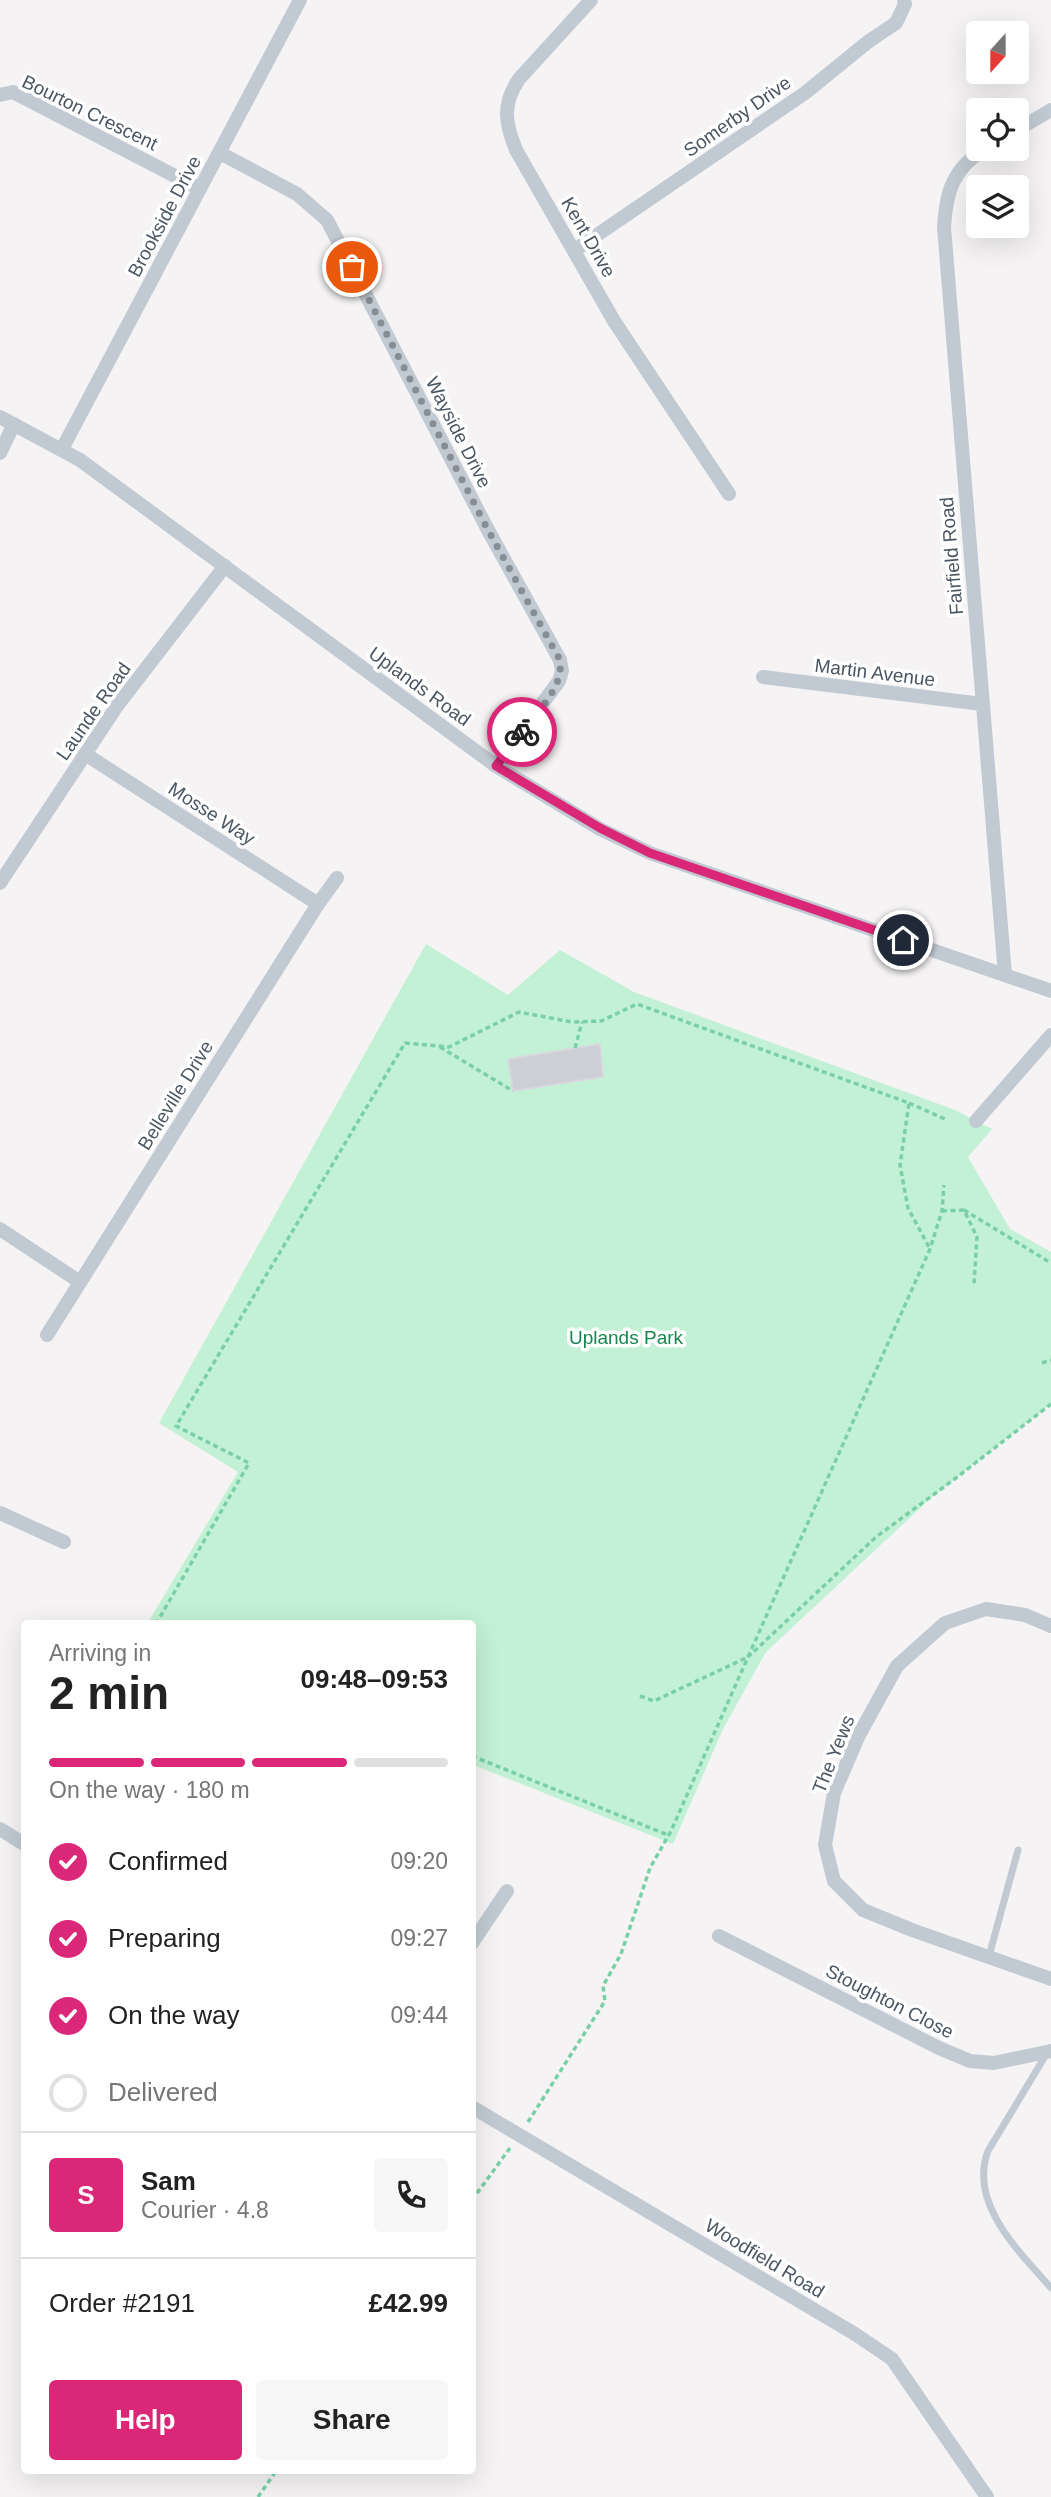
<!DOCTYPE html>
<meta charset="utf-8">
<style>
:root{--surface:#fff;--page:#f6f6f6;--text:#222;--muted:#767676;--line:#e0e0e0;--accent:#db2777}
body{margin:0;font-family:Arial,sans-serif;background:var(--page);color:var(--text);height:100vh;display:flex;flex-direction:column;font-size:26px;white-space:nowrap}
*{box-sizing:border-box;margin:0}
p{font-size:23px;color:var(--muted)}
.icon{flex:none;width:38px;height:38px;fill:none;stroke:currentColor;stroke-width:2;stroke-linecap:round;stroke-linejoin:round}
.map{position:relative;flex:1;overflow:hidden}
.panel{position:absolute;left:21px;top:1620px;width:455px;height:854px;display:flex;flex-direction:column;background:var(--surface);border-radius:7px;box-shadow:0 7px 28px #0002}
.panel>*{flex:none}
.needle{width:46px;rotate:201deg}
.controls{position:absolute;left:966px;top:21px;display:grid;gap:14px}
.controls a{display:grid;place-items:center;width:63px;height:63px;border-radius:7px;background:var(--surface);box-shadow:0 7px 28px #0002;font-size:35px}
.pin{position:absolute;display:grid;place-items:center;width:60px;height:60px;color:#fff;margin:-30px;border:4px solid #fff;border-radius:50%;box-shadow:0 2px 7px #0007}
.courier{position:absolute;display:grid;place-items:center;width:70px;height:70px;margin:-35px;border:5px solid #db2777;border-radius:50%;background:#fff;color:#222;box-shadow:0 2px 9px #0007}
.head em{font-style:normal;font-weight:700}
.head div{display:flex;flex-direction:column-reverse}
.head{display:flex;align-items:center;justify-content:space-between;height:119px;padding:0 28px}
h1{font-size:46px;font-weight:700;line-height:52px}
.bar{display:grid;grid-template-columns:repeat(4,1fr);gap:10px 7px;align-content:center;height:84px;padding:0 28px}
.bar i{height:9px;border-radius:5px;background:var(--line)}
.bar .active{background:var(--accent)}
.bar p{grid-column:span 4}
.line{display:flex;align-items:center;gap:18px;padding:0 28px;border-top:2px solid var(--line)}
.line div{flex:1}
.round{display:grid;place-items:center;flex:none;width:74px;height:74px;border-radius:7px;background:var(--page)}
ol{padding:0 28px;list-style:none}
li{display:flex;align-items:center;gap:21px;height:77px}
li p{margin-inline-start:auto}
li .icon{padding:7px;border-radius:50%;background:var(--accent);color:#fff;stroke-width:4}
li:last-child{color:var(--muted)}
li i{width:38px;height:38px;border:4px solid var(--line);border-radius:50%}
.primary-button{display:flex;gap:14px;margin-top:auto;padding:14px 28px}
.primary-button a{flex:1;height:80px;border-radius:7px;background:var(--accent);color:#fff;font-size:28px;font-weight:700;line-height:80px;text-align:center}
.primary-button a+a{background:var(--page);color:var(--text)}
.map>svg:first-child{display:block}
</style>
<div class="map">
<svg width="1051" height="2497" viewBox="0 0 1051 2497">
<rect width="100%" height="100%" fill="#f5f3f3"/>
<path fill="#c3f1d5" d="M426 944 508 995 560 950 634 992 955 1110 992 1129 968 1157 1010 1229 1051 1252V1404L931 1498 766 1652 723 1729 673 1844 473 1765 472 1624H147L238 1472 159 1423Z"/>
<path fill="#cdcfd5" stroke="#d7d9de" stroke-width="2" d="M600 1044 603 1077 513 1091 508 1059Z"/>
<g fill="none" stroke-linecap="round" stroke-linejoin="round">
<g stroke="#7ad0a6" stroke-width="3.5" stroke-dasharray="5 3.5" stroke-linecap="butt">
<path d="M440 1047 513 1091"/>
<path d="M575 1048 582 1022"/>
<path d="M909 1103 945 1119"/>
<path d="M964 1210 1051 1263"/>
<path d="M942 1211 964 1210 977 1237 974 1284"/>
<path d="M1042 1363 1051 1360"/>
<path d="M156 1624 249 1463 176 1426 405 1043 449 1047 519 1012 572 1022 601 1021 637 1004 909 1103 900 1165 908 1208 930 1249"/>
<path d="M640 1696 654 1701 748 1657 930 1249 942 1211 944 1185"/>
<path d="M472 1756 668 1835"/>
<path d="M528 2122 605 2001 603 1986 621 1954 650 1868 671 1831 748 1657 876 1537 956 1478 1051 1404"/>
<path d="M472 2200 510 2148"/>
<path d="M258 2497 276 2471"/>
</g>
<g stroke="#c1cad2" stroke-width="7">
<path d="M989 1956 1018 1850"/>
<path d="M1047 2053 988 2151C968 2204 1020 2252 1051 2288"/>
</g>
<g stroke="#c1cad2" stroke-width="14">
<path d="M591 0 519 79C502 104 505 123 516 150L614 321 729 494"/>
<path d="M0 95 13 92 200 189"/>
<path d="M1017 130 1051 110"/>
<path d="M985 149C953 168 946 192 944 227L1005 975"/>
<path d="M220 153 297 194 327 220 488 530 560 660 562 671 559 681 496 766"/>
<path d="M575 250 805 93 869 41 896 23 905 4 904 0"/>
<path d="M0 417 80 460 496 766 600 829 650 853 1051 991"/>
<path d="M62 449 300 0"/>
<path d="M0 453 14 424"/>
<path d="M763 677 982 704"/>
<path d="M85 754 318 904"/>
<path d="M0 883 117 706 225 566"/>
<path d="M976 1121 1051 1035"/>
<path d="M0 1229 80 1282"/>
<path d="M47 1335 318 904 337 878"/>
<path d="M0 1513 64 1542"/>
<path d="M1051 1626 1025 1615 986 1609 945 1623 897 1666 859 1735 834 1793 825 1845 834 1881 863 1910 912 1930 1051 1979"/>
<path d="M0 1829 24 1844"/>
<path d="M719 1936 939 2048 970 2061 994 2063 1051 2051"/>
<path d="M472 1943 507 1891"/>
<path d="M472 2107 855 2334 892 2359 987 2497"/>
</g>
</g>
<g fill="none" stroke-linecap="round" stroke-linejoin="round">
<path stroke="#868d94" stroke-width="7" stroke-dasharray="0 12.6" d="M352 267 488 530 560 660C564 687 538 711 522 732"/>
<path stroke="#db2777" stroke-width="9" d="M522 732 496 766 600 828 650 853 903 940"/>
</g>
<g text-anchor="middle" stroke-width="7" stroke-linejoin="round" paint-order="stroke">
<g font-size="19" fill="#4a5661" stroke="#fff">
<text transform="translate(90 112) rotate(26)" y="7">Bourton Crescent</text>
<text transform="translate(737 116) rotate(-35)" y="7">Somerby Drive</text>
<text transform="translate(164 216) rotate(-62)" y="7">Brookside Drive</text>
<text transform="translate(589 237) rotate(60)" y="7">Kent Drive</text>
<text transform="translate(459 432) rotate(63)" y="7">Wayside Drive</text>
<text transform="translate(951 556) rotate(-95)" y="7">Fairfield Road</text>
<text transform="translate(875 672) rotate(7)" y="7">Martin Avenue</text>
<text transform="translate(420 686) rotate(36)" y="7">Uplands Road</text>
<text transform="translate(93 711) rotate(-55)" y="7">Launde Road</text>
<text transform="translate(212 813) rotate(33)" y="7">Mosse Way</text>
<text transform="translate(175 1095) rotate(-58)" y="7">Belleville Drive</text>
<text transform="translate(833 1754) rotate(-68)" y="7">The Yews</text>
<text transform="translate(890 2001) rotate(27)" y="7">Stoughton Close</text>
<text transform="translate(765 2258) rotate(31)" y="7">Woodfield Road</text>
</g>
<g font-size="19" fill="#17864f" stroke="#fff">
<text x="626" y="1344">Uplands Park</text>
</g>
</g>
</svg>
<div class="controls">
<a><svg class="needle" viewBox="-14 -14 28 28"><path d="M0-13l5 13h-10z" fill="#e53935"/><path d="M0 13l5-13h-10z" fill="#767676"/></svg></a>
<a><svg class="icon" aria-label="locate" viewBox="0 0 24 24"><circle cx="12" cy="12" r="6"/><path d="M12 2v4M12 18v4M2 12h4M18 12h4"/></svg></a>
<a><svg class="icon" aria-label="layers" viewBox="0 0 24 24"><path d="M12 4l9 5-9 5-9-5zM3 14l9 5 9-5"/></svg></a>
</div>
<div class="pin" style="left:352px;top:267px;background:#ea580c"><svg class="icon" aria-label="bag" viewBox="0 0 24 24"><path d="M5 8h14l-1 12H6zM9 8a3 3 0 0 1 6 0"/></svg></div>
<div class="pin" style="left:903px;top:940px;background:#1f2937"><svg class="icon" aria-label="home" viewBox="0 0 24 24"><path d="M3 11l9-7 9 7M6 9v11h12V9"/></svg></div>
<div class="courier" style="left:522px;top:732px"><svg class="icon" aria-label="bike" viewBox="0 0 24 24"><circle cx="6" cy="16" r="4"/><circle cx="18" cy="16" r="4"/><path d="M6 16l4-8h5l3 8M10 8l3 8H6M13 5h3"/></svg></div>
<section class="panel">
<div class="head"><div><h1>2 min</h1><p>Arriving in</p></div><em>09:48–09:53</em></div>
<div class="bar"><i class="active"></i><i class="active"></i><i class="active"></i><i></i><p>On the way · 180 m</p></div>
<ol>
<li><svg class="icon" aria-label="check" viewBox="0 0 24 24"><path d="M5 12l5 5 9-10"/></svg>Confirmed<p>09:20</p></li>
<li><svg class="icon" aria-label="check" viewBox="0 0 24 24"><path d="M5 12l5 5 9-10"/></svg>Preparing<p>09:27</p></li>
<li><svg class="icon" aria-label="check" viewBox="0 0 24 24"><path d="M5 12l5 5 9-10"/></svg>On the way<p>09:44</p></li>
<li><i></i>Delivered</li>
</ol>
<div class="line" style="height:126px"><b class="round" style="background:var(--accent);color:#fff">S</b><div><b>Sam</b><p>Courier · 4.8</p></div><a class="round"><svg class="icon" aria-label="phone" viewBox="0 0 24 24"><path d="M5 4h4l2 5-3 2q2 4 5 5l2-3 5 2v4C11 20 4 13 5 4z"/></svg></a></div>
<div class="line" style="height:91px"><div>Order #2191</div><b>£42.99</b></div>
<div class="primary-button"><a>Help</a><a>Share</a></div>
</section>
</div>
